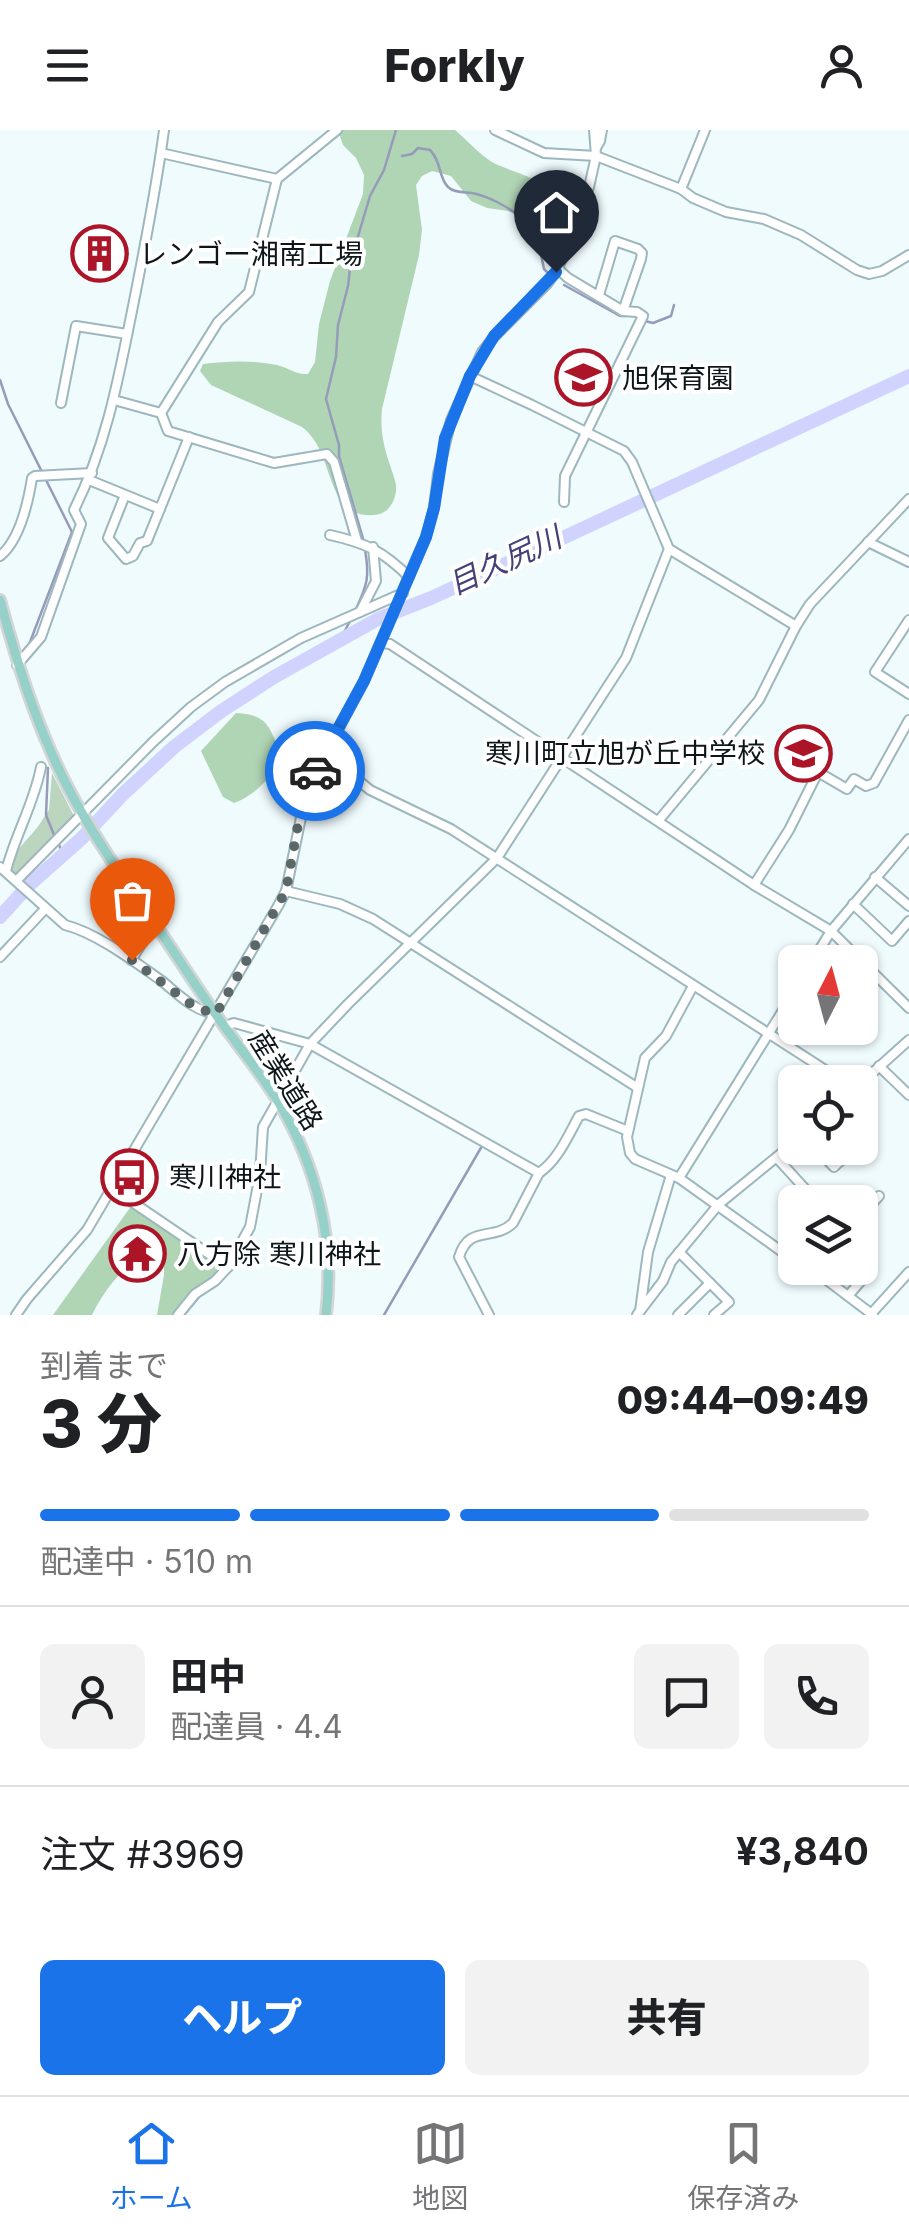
<!DOCTYPE html>
<html lang="ja">
<meta charset="utf-8">
<style>
:root{--surface:#fff;--page:#f2f2f2;--text:#202124;--muted:#757577;--line:#e0e0e0;--accent:#1a73e8}
body{margin:0;font-family:Inter,"Noto Sans JP",sans-serif;background:var(--page);color:var(--text);height:100vh;display:flex;flex-direction:column;font-size:38px;white-space:nowrap}
*{box-sizing:border-box;margin:0}
p{font-size:32px;color:var(--muted)}
.icon{flex:none;width:55px;height:55px;fill:none;stroke:currentColor;stroke-width:2;stroke-linecap:round;stroke-linejoin:round}
.map{position:relative;height:1185px;overflow:hidden}
.drawer{display:flex;flex-direction:column;background:var(--surface);flex:1}
.drawer>*{flex:none}
.needle{width:65px;rotate:6deg}
.buttons{position:absolute;left:778px;top:815px;display:grid;gap:20px}
.buttons a{display:grid;place-items:center;width:100px;height:100px;border-radius:15px;background:var(--surface);box-shadow:0 2px 8px #0004;font-size:50px}
.pin{position:absolute;display:grid;place-items:center;width:85px;height:85px;color:#fff;margin:-102px -42px;border-radius:50% 50% 50% 0;rotate:-45deg;box-shadow:0 0 10px #0007}
.pin .icon{rotate:45deg}
.courier{position:absolute;display:grid;place-items:center;width:100px;height:100px;margin:-50px;border:8px solid #1a73e8;border-radius:50%;background:#fff;color:#222;box-shadow:0 2px 12px #0007}
.head em{font-style:normal;font-weight:800}
.head div{display:flex;flex-direction:column-reverse}
.head{display:flex;align-items:center;justify-content:space-between;height:170px;padding:0 40px}
h1{font-size:65px;font-weight:800;line-height:75px}
.bar{display:grid;grid-template-columns:repeat(4,1fr);gap:15px 10px;align-content:center;height:120px;padding:0 40px}
.bar i{height:12px;border-radius:8px;background:var(--line)}
.bar .active{background:var(--accent)}
.bar p{grid-column:span 4}
.line{display:flex;align-items:center;gap:25px;padding:0 40px;border-top:2px solid var(--line)}
.line div{flex:1}
.round{display:grid;place-items:center;flex:none;width:105px;height:105px;border-radius:15px;background:var(--page)}
.primary-button{display:flex;gap:20px;margin-top:auto;padding:20px 40px}
.primary-button a{flex:1;height:115px;border-radius:15px;background:var(--accent);color:#fff;font-size:40px;font-weight:800;line-height:115px;text-align:center}
.primary-button a+a{background:var(--page);color:var(--text)}
header{display:flex;justify-content:space-between;align-items:center;height:130px;padding:0 40px;background:var(--surface);font-size:45px;font-weight:800}
.menu{display:flex;justify-content:space-around;align-items:center;height:140px;border-top:2px solid var(--line);background:var(--surface);font-size:28px;color:var(--muted)}
.menu a{display:grid;justify-items:center;gap:5px}
.menu .active{color:var(--accent)}
.map>svg:first-child{display:block}
</style>
<header><svg class="icon" aria-label="menu" viewBox="0 0 24 24"><path d="M4 6h16M4 12h16M4 18h16"/></svg>Forkly<svg class="icon" aria-label="person" viewBox="0 0 24 24"><circle cx="12" cy="8" r="4"/><path d="M4 21q1-7 8-7t8 7"/></svg></header>
<div class="map">
<svg width="909" height="1185" viewBox="0 0 909 1185">
<rect width="100%" height="100%" fill="#f0fbfe"/>
<path fill="#bbd5bf" d="M52 643 74 686 15 746 9 740C14 720 27 711 39 695 43 690 45 684 49 680Z"/>
<g fill="#b0d5b5">
<path d="M338 0H455C467 10 479 24 492 32 515 45 588 57 561 99H545L508 81 487 78 471 71 451 46 432 41 422 46 416 55 422 100 419 125 382 279C380 298 383 314 389 332 391 339 395 348 396 355 397 364 393 377 384 382 372 389 349 384 342 373 326 349 326 315 302 297L211 255 200 241 203 234C228 231 252 230 277 235 289 238 296 245 308 244L315 232 319 194 330 151 363 64 364 45 356 28 343 15Z"/>
<path d="M236 583C270 585 268 597 282 625 272 647 257 664 234 673L223 667 201 621Z"/>
<path d="M132 1075 224 1138 218 1152 179 1185H157L164 1145V1125L155 1121C127 1129 104 1160 92 1185H53Z"/>
</g>
<g fill="none" stroke-linecap="round" stroke-linejoin="round">
<g stroke="#969bba" stroke-width="2.5">
<path d="M402 26 412 24 418 18 430 20C442 32 438 47 448 57 454 63 464 62 472 63 492 67 508 78 525 89"/>
<path d="M530 93 535 96 544 139 548 143"/>
<path d="M564 155 620 186H626"/>
<path d="M645 191 653 193 671 186 674 175"/>
<path d="M0 250 8 274 72 402 30 512"/>
<path d="M364 412 339 326V315L326 269 336 227 338 195 348 156 351 130 370 66 384 40 396 0"/>
<path d="M356 479C367 455 370 447 365 420"/>
<path d="M340 510 350 491"/>
<path d="M48 638 46 685 54 705"/>
<path d="M58 712 63 725"/>
<path d="M184 1185 199 1167"/>
<path d="M384 1185 482 1016"/>
</g>
<path stroke="#d1d3ff" stroke-width="14" d="M0 787 29 755 82 708 123 664 174 617 220 582 274 547 378 489 431 468 567 406 909 246"/>
<defs>
<g id="minor">
<path d="M495 0 544 23 596 26 681 59 693 68 726 82 764 89 801 105 857 140 869 144 882 141 909 125"/>
<path d="M596 18 600 11 602 0"/>
<path d="M161 23 277 49"/>
<path d="M681 59 705 0"/>
<path d="M558 139 568 148 623 181 637 182 643 186 565 346 564 372"/>
<path d="M599 165 615 111 638 119 642 123 641 129 623 181"/>
<path d="M470 246 532 275 624 321 632 332 669 419 796 496"/>
<path d="M114 270 161 283 168 301 274 333 327 324 334 332 357 411"/>
<path d="M61 273 76 196 127 204"/>
<path d="M161 283 218 192 249 162 277 49 337 0"/>
<path d="M89 350 160 379"/>
<path d="M125 365 108 408 126 429 133 426 140 413 147 411 189 307"/>
<path d="M330 405C366 413 383 421 409 447"/>
<path d="M868 412 909 432"/>
<path d="M0 426C20 410 28 373 32 348L35 346 92 343"/>
<path d="M360 482 376 451 373 417"/>
<path d="M909 490 875 542 909 564"/>
<path d="M382 513 390 514 754 755 831 801 909 878"/>
<path d="M17 535 41 507 81 394 74 380C106 316 118 251 132 181 144 121 156 61 164 0"/>
<path d="M324 622 370 660 451 699 844 952"/>
<path d="M659 690 759 570 796 496 810 474 909 369"/>
<path d="M0 737 65 795C97 803 135 832 162 851 179 865 194 881 216 884"/>
<path d="M6 741C15 705 34 674 41 637"/>
<path d="M875 747 909 776"/>
<path d="M16 751 153 612 191 577 225 552 301 508 403 463"/>
<path d="M754 755 789 700 818 642 847 659 854 649 866 656 874 653 909 590"/>
<path d="M286 761 340 774 373 789 638 958"/>
<path d="M853 774 892 811 909 791"/>
<path d="M0 827 45 779"/>
<path d="M131 830 149 802 157 796"/>
<path d="M812 832 831 801 909 709"/>
<path d="M693 856 666 906 645 928 627 1007 630 1023 635 1029 679 1048 781 1121 795 1128"/>
<path d="M225 896 234 893 310 914 539 1043"/>
<path d="M879 936 909 965"/>
<path d="M860 954 909 910"/>
<path d="M815 1018 834 1037 851 1021 852 1018"/>
<path d="M777 1028 817 1072"/>
<path d="M679 1048 795 861"/>
<path d="M113 1059 228 1137"/>
<path d="M860 1087 879 1066"/>
<path d="M679 1122 729 1172 714 1185"/>
<path d="M811 1138 873 1185"/>
<path d="M848 1166 872 1138 860 1126"/>
<path d="M640 1181 648 1122 671 1045"/>
<path d="M871 1184 909 1142"/>
<path d="M16 1185 27 1169 87 1100 278 776 286 761 307 658 364 551 426 407 434 378 438 344 451 290 482 222 494 207 547 154 558 139 589 57 596 26 594 0"/>
<path d="M178 1185 195 1164 215 1151 228 1137 250 1097 260 1044 263 997 310 914 348 874 497 728 626 528 669 419"/>
<path d="M489 1185 459 1127C469 1094 493 1112 513 1093L539 1043C558 1030 568 1006 579 986L586 984 628 1001"/>
<path d="M637 1185 663 1151 671 1132 719 1074 795 1012"/>
<path d="M678 1185 710 1153"/>
</g>
<path id="major" d="M0 470C20 544 43 617 82 683 103 721 129 756 153 791 175 823 195 855 217 886 237 915 261 943 279 973 317 1037 335 1111 326 1185"/>
</defs>
<use href="#minor" stroke="#9db7be" stroke-width="12"/>
<use href="#major" stroke="#d3d5d6" stroke-width="14"/>
<use href="#minor" stroke="#fff" stroke-width="8"/>
<use href="#major" stroke="#95d1c8" stroke-width="9"/>
</g>
<g fill="none" stroke-linecap="round" stroke-linejoin="round">
<path stroke="#5c6769" stroke-width="10" stroke-dasharray="0 18" d="M132 830 196 878 216 884 286 761 301 678 315 641"/>
<path stroke="#1a73e8" stroke-width="12" d="M315 641 364 551 426 407 434 378 445 308 470 246 494 206 556 142"/>
</g>
<defs>
<symbol id="building-ring" viewBox="-11 -11 22 22"><circle r="9.5" fill="#fff" stroke="#ab1527" stroke-width="1.5"/><path d="M-4-6H4V6H1V3H-1V6H-4ZM-2.5-4.3h1.7v1.8h-1.7ZM.8-4.3h1.7v1.8H.8ZM-2.5-1h1.7V.8h-1.7ZM.8-1h1.7V.8H.8Z" fill="#ab1527"/></symbol>
<symbol id="school-ring" viewBox="-11 -11 22 22"><circle r="9.5" fill="#fff" stroke="#ab1527" stroke-width="1.5"/><path d="M0-5L7-2L0 1L-7-2ZM-4 1L0 2.5L4 1V4Q0 6-4 4Z" fill="#ab1527"/></symbol>
<symbol id="bus-ring" viewBox="-11 -11 22 22"><circle r="9.5" fill="#fff" stroke="#ab1527" stroke-width="1.5"/><path d="M-5-6H5V4H4V6H2V4H-2V6H-4V4H-5ZM-3.5-4V0h7V-4ZM-3.5 1.2v1.5H-2V1.2ZM2 1.2v1.5H3.5V1.2Z" fill="#ab1527"/></symbol>
<symbol id="temple-ring" viewBox="-11 -11 22 22"><circle r="9.5" fill="#fff" stroke="#ab1527" stroke-width="1.5"/><path d="M0-6L5-2H3V0L6.5 2.5H4V6H1.5V3h-3V6H-4V2.5H-6.5L-3 0V-2H-5Z" fill="#ab1527"/></symbol>
</defs>
<g fill-rule="evenodd">
<use href="#building-ring" x="68" y="92" width="63" height="63"/>
<use href="#school-ring" x="552" y="216" width="63" height="63"/>
<use href="#school-ring" x="772" y="592" width="63" height="63"/>
<use href="#bus-ring" x="98" y="1016" width="63" height="63"/>
<use href="#temple-ring" x="106" y="1092" width="63" height="63"/>
</g>
<g text-anchor="middle" stroke-width="8" stroke-linejoin="round" paint-order="stroke">
<g font-size="28" fill="#0d1719" stroke="#fff" text-anchor="start">
<text x="139" y="134">レンゴー湘南工場</text>
<text x="622" y="258">旭保育園</text>
<text x="765" y="633" text-anchor="end">寒川町立旭が丘中学校</text>
<text x="169" y="1057">寒川神社</text>
<text x="177" y="1134">八方除 寒川神社</text>
</g>
<g font-size="28" fill="#0d1719" stroke="#fff">
<text transform="translate(286 950) rotate(58)" y="10">産業道路</text>
</g>
<g font-size="30" font-style="italic" fill="#434278" stroke="#fff">
<text transform="translate(505 431) rotate(-25)" y="10">目久尻川</text>
</g>
</g>
</svg>
<div class="buttons">
<a><svg class="needle" viewBox="-14 -14 28 28"><path d="M0-13l5 13h-10z" fill="#e53935"/><path d="M0 13l5-13h-10z" fill="#757577"/></svg></a>
<a><svg class="icon" aria-label="locate" viewBox="0 0 24 24"><circle cx="12" cy="12" r="6"/><path d="M12 2v4M12 18v4M2 12h4M18 12h4"/></svg></a>
<a><svg class="icon" aria-label="layers" viewBox="0 0 24 24"><path d="M12 4l9 5-9 5-9-5zM3 14l9 5 9-5"/></svg></a>
</div>
<div class="pin" style="left:132px;top:830px;background:#ea580c"><svg class="icon" aria-label="bag" viewBox="0 0 24 24"><path d="M5 8h14l-1 12H6zM9 8a3 3 0 0 1 6 0"/></svg></div>
<div class="pin" style="left:556px;top:142px;background:#1f2937"><svg class="icon" aria-label="home" viewBox="0 0 24 24"><path d="M3 11l9-7 9 7M6 9v11h12V9"/></svg></div>
<div class="courier" style="left:315px;top:641px"><svg class="icon" aria-label="car" viewBox="0 0 24 24"><path d="M5 17H2v-5l4-1 3-4h7l3 4 3 1v5h-3M9 17h6M6 11h13"/><circle cx="7" cy="17" r="2"/><circle cx="17" cy="17" r="2"/></svg></div>
</div>
<section class="drawer">
<div class="head"><div><h1>3 分</h1><p>到着まで</p></div><em>09:44–09:49</em></div>
<div class="bar"><i class="active"></i><i class="active"></i><i class="active"></i><i></i><p>配達中 · 510 m</p></div>
<div class="line" style="height:180px"><a class="round"><svg class="icon" aria-label="person" viewBox="0 0 24 24"><circle cx="12" cy="8" r="4"/><path d="M4 21q1-7 8-7t8 7"/></svg></a><div><b>田中</b><p>配達員 · 4.4</p></div><a class="round"><svg class="icon" aria-label="chat" viewBox="0 0 24 24"><path d="M4 5h16v11H9l-5 4z"/></svg></a><a class="round"><svg class="icon" aria-label="phone" viewBox="0 0 24 24"><path d="M5 4h4l2 5-3 2q2 4 5 5l2-3 5 2v4C11 20 4 13 5 4z"/></svg></a></div>
<div class="line" style="height:130px"><div>注文 #3969</div><b>¥3,840</b></div>
<div class="primary-button"><a>ヘルプ</a><a>共有</a></div>
</section>
<nav class="menu">
<a class="active"><svg class="icon" aria-label="home" viewBox="0 0 24 24"><path d="M3 11l9-7 9 7M6 9v11h12V9"/></svg>ホーム</a>
<a><svg class="icon" aria-label="map" viewBox="0 0 24 24"><path d="M3 6l6-2 6 2 6-2v14l-6 2-6-2-6 2zM9 4v14M15 6v14"/></svg>地図</a>
<a><svg class="icon" aria-label="saved" viewBox="0 0 24 24"><path d="M7 4h10v16l-5-4-5 4z"/></svg>保存済み</a>
</nav>
